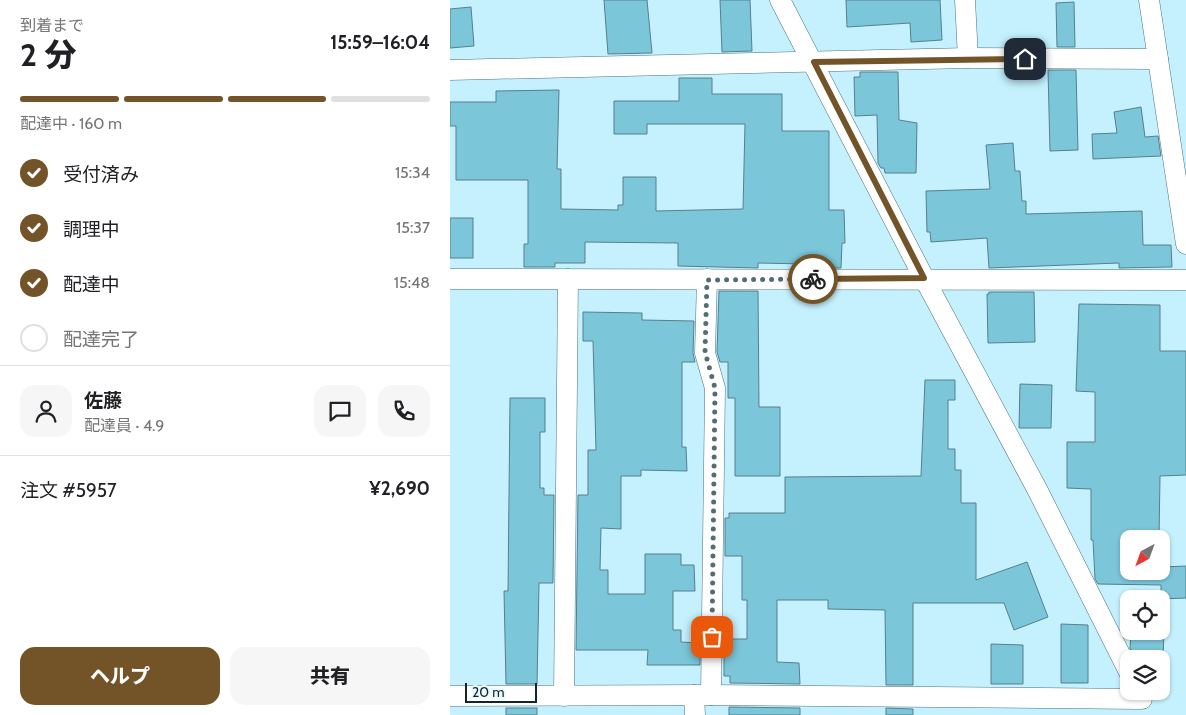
<!DOCTYPE html>
<html lang="ja">
<meta charset="utf-8">
<style>
:root{--surface:#fff;--page:#f6f6f6;--text:#202124;--muted:#757577;--line:#e0e0e0;--accent:#725428}
body{margin:0;font-family:Cabin,"Noto Sans JP",sans-serif;background:var(--page);color:var(--text);height:100vh;display:flex;flex-direction:column;font-size:19px;white-space:nowrap}
*{box-sizing:border-box;margin:0}
p{font-size:16px;color:var(--muted)}
.icon{flex:none;width:28px;height:28px;fill:none;stroke:currentColor;stroke-width:2;stroke-linecap:round;stroke-linejoin:round}
.map{position:relative;flex:1;overflow:hidden}
.side{display:flex;flex-direction:column;background:var(--surface);width:450px}
.side>*{flex:none}
.needle{width:32px;rotate:221deg}
.tools{position:absolute;left:670px;top:530px;display:grid;gap:10px}
.tools a{display:grid;place-items:center;width:50px;height:50px;border-radius:10px;background:var(--surface);box-shadow:0 1px 4px #0004;font-size:25px}
.scale{position:absolute;left:15px;bottom:12px;width:72px;box-sizing:border-box;padding-left:5px;border:2px solid #15262b;border-top:0;font-size:14px;line-height:18px;white-space:nowrap;color:#15262b;-webkit-text-stroke:4px #e8f9ff;paint-order:stroke}
.pin{position:absolute;display:grid;place-items:center;width:42px;height:42px;color:#fff;margin:-21px;border-radius:10px;box-shadow:0 2px 8px #0006}
.courier{position:absolute;display:grid;place-items:center;width:50px;height:50px;margin:-25px;border:4px solid #725428;border-radius:50%;background:#fff;color:#222;box-shadow:0 1px 6px #0007}
.headline em{font-style:normal;font-weight:800}
.headline div{display:flex;flex-direction:column-reverse}
.headline{display:flex;align-items:center;justify-content:space-between;height:85px;padding:0 20px}
h1{font-size:32px;font-weight:800;line-height:38px}
.bar{display:grid;grid-template-columns:repeat(4,1fr);gap:8px 5px;align-content:center;height:60px;padding:0 20px}
.bar i{height:6px;border-radius:4px;background:var(--line)}
.bar .selected{background:var(--accent)}
.bar p{grid-column:span 4}
.line{display:flex;align-items:center;gap:12px;padding:0 20px;border-top:1px solid var(--line)}
.line div{flex:1}
.round{display:grid;place-items:center;flex:none;width:52px;height:52px;border-radius:15px;background:var(--page)}
ol{padding:0 20px;list-style:none}
li{display:flex;align-items:center;gap:15px;height:55px}
li p{margin-inline-start:auto}
li .icon{padding:5px;border-radius:50%;background:var(--accent);color:#fff;stroke-width:4}
li:last-child{color:var(--muted)}
li i{width:28px;height:28px;border:2px solid var(--line);border-radius:50%}
.button{display:flex;gap:10px;margin-top:auto;padding:10px 20px}
.button a{flex:1;height:58px;border-radius:15px;background:var(--accent);color:#fff;font-size:20px;font-weight:800;line-height:58px;text-align:center}
.button a+a{background:var(--page);color:var(--text)}
main{display:flex;flex:1;min-height:0}
.map>svg:first-child{display:block}
</style>
<main>
<section class="side">
<div class="headline"><div><h1>2 分</h1><p>到着まで</p></div><em>15:59–16:04</em></div>
<div class="bar"><i class="selected"></i><i class="selected"></i><i class="selected"></i><i></i><p>配達中 · 160 m</p></div>
<ol>
<li><svg class="icon" aria-label="check" viewBox="0 0 24 24"><path d="M5 12l5 5 9-10"/></svg>受付済み<p>15:34</p></li>
<li><svg class="icon" aria-label="check" viewBox="0 0 24 24"><path d="M5 12l5 5 9-10"/></svg>調理中<p>15:37</p></li>
<li><svg class="icon" aria-label="check" viewBox="0 0 24 24"><path d="M5 12l5 5 9-10"/></svg>配達中<p>15:48</p></li>
<li><i></i>配達完了</li>
</ol>
<div class="line" style="height:90px"><a class="round"><svg class="icon" aria-label="person" viewBox="0 0 24 24"><circle cx="12" cy="8" r="4"/><path d="M4 21q1-7 8-7t8 7"/></svg></a><div><b>佐藤</b><p>配達員 · 4.9</p></div><a class="round"><svg class="icon" aria-label="chat" viewBox="0 0 24 24"><path d="M4 5h16v11H9l-5 4z"/></svg></a><a class="round"><svg class="icon" aria-label="phone" viewBox="0 0 24 24"><path d="M5 4h4l2 5-3 2q2 4 5 5l2-3 5 2v4C11 20 4 13 5 4z"/></svg></a></div>
<div class="line" style="height:65px"><div>注文 #5957</div><b>¥2,690</b></div>
<div class="button"><a>ヘルプ</a><a>共有</a></div>
</section>
<div class="map">
<svg width="736" height="715" viewBox="0 0 736 715">
<rect width="100%" height="100%" fill="#c5f1ff"/>
<g fill="#7cc6da" stroke="#567f8b">
<path d="M154 0H197L202 53 158 54Z"/>
<path d="M270 0H300L302 51 272 52Z"/>
<path d="M396 0H490L492 40 461 42 460 23 397 27Z"/>
<path d="M624 2 625 47H607L606 3Z"/>
<path d="M21 7 24 46 0 48V9Z"/>
<path d="M598 70H626L628 150 600 151Z"/>
<path d="M410 72H448L449 120 467 123 466 173H435L434 168H431L428 163 427 115 405 116 404 77H410Z"/>
<path d="M229 78H262V94H332V131H379V210H394L395 243H392L391 268H355V264L308 263V268L228 266V243L135 242V263H105V267H74V244H78V180H6V126H0V102H46V91L109 90 107 169H111V209L168 210V205H173V177H206V211L293 209 295 124H197V134H164V101H229Z"/>
<path d="M691 107 695 137 708 136 711 156 643 159 642 134 667 133 664 112Z"/>
<path d="M563 143 565 171H570L572 201H576V214L692 211 693 245H721L722 267 669 268V263L539 268 537 238 481 242 480 232H477L476 191 540 189 536 145Z"/>
<rect x="0" y="218" width="23" height="40"/>
<path d="M269 291H308L309 407H330V476H285V398H278V362H270L267 352Z"/>
<path d="M539 292H584L585 342 538 343 537 294H539Z"/>
<path d="M629 304 710 305V351H736V475L710 476 709 539H679V571H711V567L736 566V598L711 599V585L648 584 645 579 643 540H641V489L617 488V442H645V392L626 391Z"/>
<path d="M133 312 192 313V320L244 321 243 353 245 362H232V447H236L237 471 191 470V476H171V529L151 528 150 570H158V594H195V554H231V565H244L245 591H223V630H231V642L250 643V665H197L198 650H126L128 495H138V450H146L143 341H133Z"/>
<path d="M475 380H505V400H498V449H505V470H511V503H526V580L577 562 598 617 564 630 554 603H463V685H436L435 610 378 609V600H327V662L349 663 350 684 280 683V676H274V639H297V600H292V556H275V518H279V513H335V477L471 476Z"/>
<path d="M570 384 602 385 601 428H569Z"/>
<path d="M60 398H95V432H90V488H94V495H104L103 583H89L87 684H56L54 591H58Z"/>
<path d="M611 624 638 625V683H611Z"/>
<path d="M681 631H714L713 659H690V654H683L680 648Z"/>
<path d="M541 644 573 645V684H541Z"/>
<path d="M279 707 350 708V715H279Z"/>
<rect x="56" y="708" width="31" height="7"/>
<path d="M436 708 463 709V715H436Z"/>
</g>
<g fill="none" stroke-linecap="round" stroke-linejoin="round">
<defs>
<g id="minor">
<path d="M330 0 474 278 588 491 679 672"/>
<path d="M515 0 518 58"/>
<path d="M699 0 736 244"/>
<path d="M0 70 518 58 708 59"/>
<path d="M0 279 736 280"/>
<path d="M257 279 255 353 265 388 261 695"/>
<path d="M244 695 245 715"/>
<path d="M0 696 261 695 692 699"/>
<path d="M114 696 118 279"/>
</g>
</defs>
<use href="#minor" stroke="#4b737f" stroke-width="21"/>
<use href="#minor" stroke="#fff" stroke-width="20"/>
</g>
<g fill="none" stroke-linecap="round" stroke-linejoin="round">
<path stroke="#536d75" stroke-width="5" stroke-dasharray="0 9" d="M262 637 265 388 255 352 257 280 363 279"/>
<path stroke="#725428" stroke-width="6" d="M363 279 474 278 364 62 575 59"/>
</g>
</svg>
<div class="tools">
<a><svg class="needle" viewBox="-14 -14 28 28"><path d="M0-13l5 13h-10z" fill="#e53935"/><path d="M0 13l5-13h-10z" fill="#757577"/></svg></a>
<a><svg class="icon" aria-label="locate" viewBox="0 0 24 24"><circle cx="12" cy="12" r="6"/><path d="M12 2v4M12 18v4M2 12h4M18 12h4"/></svg></a>
<a><svg class="icon" aria-label="layers" viewBox="0 0 24 24"><path d="M12 4l9 5-9 5-9-5zM3 14l9 5 9-5"/></svg></a>
</div>
<div class="scale">20 m</div>
<div class="pin" style="left:262px;top:637px;background:#ea580c"><svg class="icon" aria-label="bag" viewBox="0 0 24 24"><path d="M5 8h14l-1 12H6zM9 8a3 3 0 0 1 6 0"/></svg></div>
<div class="pin" style="left:575px;top:59px;background:#1f2937"><svg class="icon" aria-label="home" viewBox="0 0 24 24"><path d="M3 11l9-7 9 7M6 9v11h12V9"/></svg></div>
<div class="courier" style="left:363px;top:279px"><svg class="icon" aria-label="bike" viewBox="0 0 24 24"><circle cx="6" cy="16" r="4"/><circle cx="18" cy="16" r="4"/><path d="M6 16l4-8h5l3 8M10 8l3 8H6M13 5h3"/></svg></div>
</div>
</main>
